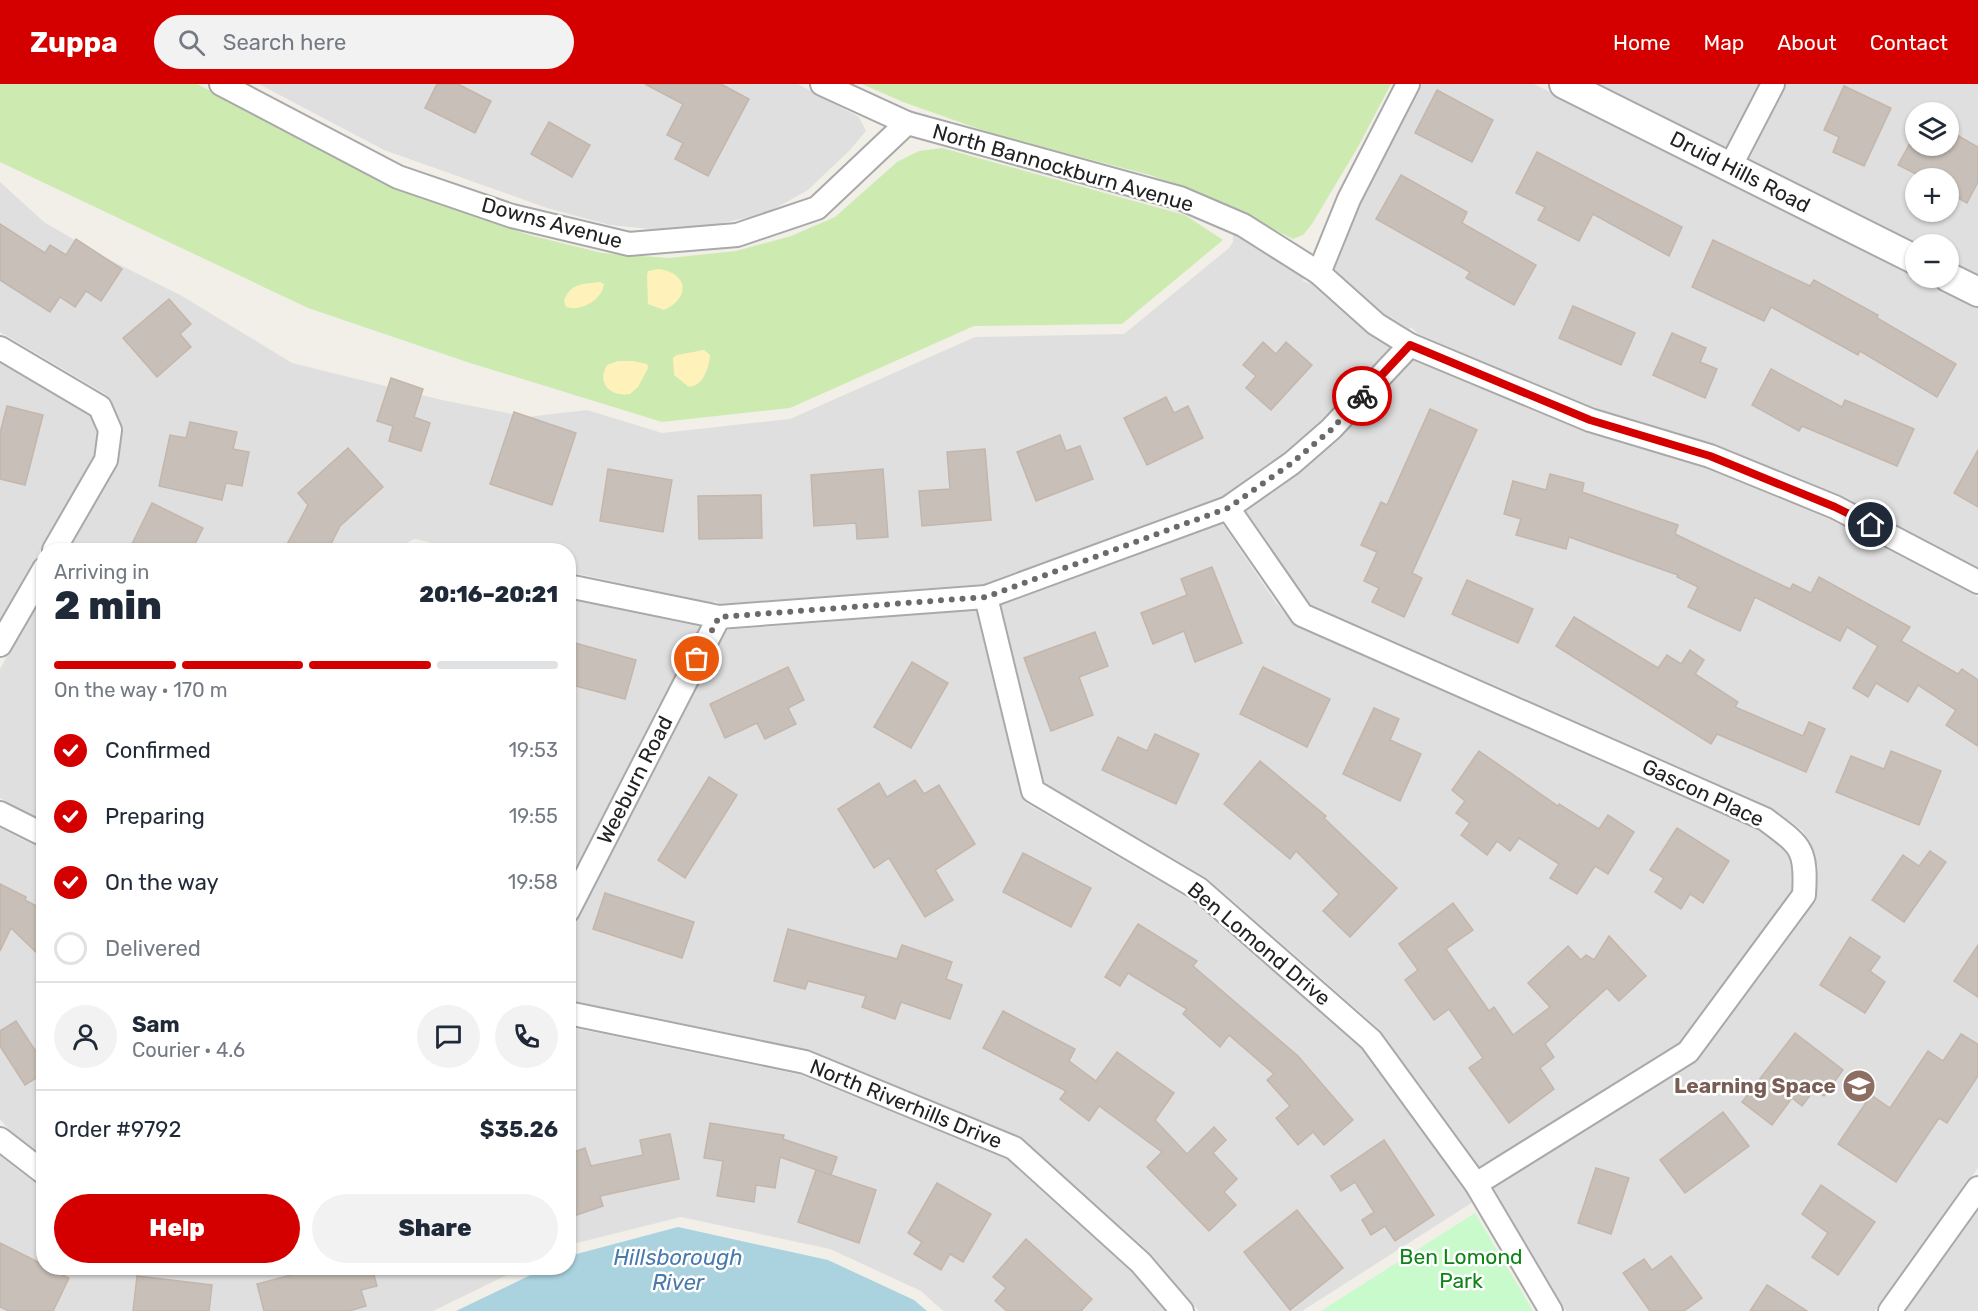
<!DOCTYPE html>
<meta charset="utf-8">
<style>
:root{--surface:#fff;--page:#f2f2f3;--text:#1f2937;--muted:#747a83;--line:#e0e1e3;--accent:#d40000}
body{margin:0;font-family:Rubik,sans-serif;background:var(--page);color:var(--text);height:100vh;display:flex;flex-direction:column;font-size:22px;white-space:nowrap}
*{box-sizing:border-box;margin:0}
p{font-size:20px;color:var(--muted)}
.icon{flex:none;width:33px;height:33px;fill:none;stroke:currentColor;stroke-width:2;stroke-linecap:round;stroke-linejoin:round}
.map{position:relative;flex:1;overflow:hidden}
.panel{position:absolute;left:36px;top:459px;width:540px;height:732px;display:flex;flex-direction:column;background:var(--surface);border-radius:24px;box-shadow:0 2px 4px #0004}
.panel>*{flex:none}
.controls{position:absolute;left:1905px;top:18px;display:grid;gap:12px}
.controls a{display:grid;place-items:center;width:54px;height:54px;border-radius:50%;background:var(--surface);box-shadow:0 2px 4px #0004;font-size:30px}
.pin{position:absolute;display:grid;place-items:center;width:51px;height:51px;color:#fff;margin:-26px;border:3px solid #fff;border-radius:50%;box-shadow:0 2px 6px #0007}
.courier{position:absolute;display:grid;place-items:center;width:60px;height:60px;margin:-30px;border:4px solid #d40000;border-radius:50%;background:#fff;color:#222;box-shadow:0 2px 8px #0007}
.head em{font-style:normal;font-weight:800}
.head div{display:flex;flex-direction:column-reverse}
.head{display:flex;align-items:center;justify-content:space-between;height:102px;padding:0 18px}
h1{font-size:39px;font-weight:800;line-height:45px}
.bar{display:grid;grid-template-columns:repeat(4,1fr);gap:9px 6px;align-content:center;height:72px;padding:0 18px}
.bar i{height:8px;border-radius:4px;background:var(--line)}
.bar .active{background:var(--accent)}
.bar p{grid-column:span 4}
.line{display:flex;align-items:center;gap:15px;padding:0 18px;border-top:2px solid var(--line)}
.line div{flex:1}
.round{display:grid;place-items:center;flex:none;width:63px;height:63px;border-radius:32px;background:var(--page)}
ol{padding:0 18px;list-style:none}
li{display:flex;align-items:center;gap:18px;height:66px}
li p{margin-inline-start:auto}
li .icon{padding:6px;border-radius:50%;background:var(--accent);color:#fff;stroke-width:4}
li:last-child{color:var(--muted)}
li i{width:33px;height:33px;border:3px solid var(--line);border-radius:50%}
.primary-button{display:flex;gap:12px;margin-top:auto;padding:12px 18px}
.primary-button a{flex:1;height:69px;border-radius:36px;background:var(--accent);color:#fff;font-size:24px;font-weight:800;line-height:69px;text-align:center}
.primary-button a+a{background:var(--page);color:var(--text)}
header{display:flex;align-items:center;gap:36px;box-sizing:border-box;height:84px;padding:0 30px;background:var(--accent);color:#fff}
header strong{font-size:28px}
nav{display:flex;gap:33px;margin-inline-start:auto;font-size:21px}
.search{width:420px;height:54px;background:var(--page);display:flex;align-items:center;gap:15px;box-sizing:border-box;padding:0 21px;border-radius:33px;color:var(--muted);font-size:22px}
.map>svg:first-child{display:block}
</style>
<header>
<strong>Zuppa</strong>
<div class="search"><svg class="icon" aria-label="search" viewBox="0 0 24 24"><circle cx="10" cy="10" r="6"/><path d="M15 15l6 6"/></svg>Search here</div>
<nav><a>Home</a><a>Map</a><a>About</a><a>Contact</a></nav>
</header>
<div class="map">
<svg width="1978" height="1227" viewBox="0 0 1978 1227">
<rect width="100%" height="100%" fill="#f2efe9"/>
<g fill="#e0dfdf" fill-rule="evenodd">
<path d="M259 0H798L859 33 866 47 849 67 808 106 765 130 679 148 610 141 547 124 384 66Z"/>
<path d="M1421 0H1534L1915 191 1916 194H1920L1978 223V483L1840 411 1715 360 1594 324 1418 250 1411 243 1409 245 1383 229 1333 184 1360 120Z"/>
<path d="M1597 0H1978V194L1949 179 1948 160H1916L1915 162ZM1916 28H1948V62H1916ZM1916 94H1948V128H1916Z"/>
<path d="M0 98 44 138 102 172 182 212 292 279 442 316 527 333 587 326 662 349 790 335 975 253 1124 250 1229 164 1233 158V150L1303 194V197L1312 200 1368 250 1391 264 1324 336 1285 369 1223 413 984 500 722 520 714 517 713 519 569 488 568 466H466L414 455 401 462 398 466H68L116 382 121 339 107 311 0 248Z"/>
<path d="M1412 276 1585 348 1705 384 1829 435 1978 513V1084L1875 1227H1566L1493 1103 1697 975 1813 818 1816 810 1818 782 1803 747 1771 723 1310 520 1245 427 1297 390 1338 355Z"/>
<path d="M0 278 90 332 98 349 95 372 0 538Z"/>
<path d="M1222 439 1276 519 1297 543 1759 747 1786 767 1794 785 1792 807 1680 958 1480 1083 1379 945 1207 794 1043 698 1000 521Z"/>
<path d="M43 509V736L0 714V585Z"/>
<path d="M569 515 701 543 569 801Z"/>
<path d="M976 526 1021 712 1026 719 1191 816 1362 965 1473 1118 1302 1227H1199L1149 1168 1022 1054 810 966 569 916 568 853 725 546Z"/>
<path d="M0 744 43 766V1073L10 1047 0 1035Z"/>
<path d="M569 943 801 991 1007 1075 1132 1188 1165 1227H943L921 1207 830 1165 681 1133 569 1161Z"/>
<path d="M0 1072 43 1105 44 1184H521L433 1227H0Z"/>
<path d="M1978 1124V1227H1904Z"/>
</g>
<g fill="#cdebb0">
<path d="M0 0H197L416 112 529 151 602 169 669 174 736 167 791 152 835 133 897 78 919 67 942 64 1185 131 1223 156 1122 240 974 242 790 324 662 338 467 278 308 224 0 78Z"/>
<path d="M862 0H1391L1358 63 1312 140 1303 151 1293 155 1218 117 1150 91 996 51 903 18Z"/>
</g>
<g fill="#fff1ba">
<path d="M659 185C688 189 691 214 664 226L648 220 647 191 648 187Z"/>
<path d="M600 198 604 200C602 216 581 228 566 223L564 217C570 199 583 200 600 198Z"/>
<path d="M704 266 710 271C709 284 703 302 689 303L674 291 673 274 677 271Z"/>
<path d="M618 277H633L647 280 648 284 638 303 630 310C611 313 596 300 607 281Z"/>
</g>
<path fill="#c8facc" d="M1475 1129 1533 1227H1321Z"/>
<path fill="#aad3df" d="M678 1143 828 1176 914 1216 927 1227H456L545 1184H568L569 1172Z"/>
<g fill="#c7bfb8" stroke="#c4b6ab" stroke-width="1.5">
<path d="M437 0H458L491 17 475 49 425 24Z"/>
<path d="M645 0H721L749 15 708 92 675 75 683 59 667 51 683 20Z"/>
<path d="M1844 2 1891 24 1864 82 1833 68 1839 53 1824 46Z"/>
<path d="M1437 6 1493 36 1472 78 1415 49Z"/>
<path d="M549 38 590 61 572 93 531 70Z"/>
<path d="M1948 46 1978 63V98L1967 119 1948 108V94H1924L1898 81 1916 48V62H1948Z"/>
<path d="M1537 68 1682 143 1669 172 1593 130 1579 157 1538 136 1545 123 1516 109Z"/>
<path d="M1401 91 1467 128 1462 139 1536 181 1514 221 1466 194 1470 188 1376 135Z"/>
<path d="M0 140 45 169 50 161 66 171 76 155 122 185 101 217 86 207 75 223 60 213 50 228 0 196Z"/>
<path d="M1713 156 1810 202 1814 196 1878 231 1877 234 1956 280 1937 313 1860 267 1858 271 1771 223 1764 237 1692 203Z"/>
<path d="M169 215 191 240 180 250 191 263 157 293 123 254Z"/>
<path d="M1573 222 1635 249 1621 281 1559 254Z"/>
<path d="M1672 249 1706 264 1700 278 1717 285 1705 314 1653 291Z"/>
<path d="M1263 258 1276 270 1286 258 1312 281 1271 326 1246 304 1256 292 1243 281Z"/>
<path d="M1771 285 1842 323 1845 316 1914 345 1897 382 1802 342 1799 347 1752 321Z"/>
<path d="M391 294 423 305 414 333 430 339 421 367 389 357 393 342 377 337Z"/>
<path d="M1166 313 1174 329 1188 322 1203 354 1147 381 1124 334Z"/>
<path d="M7 322 43 331 25 401 0 395V349Z"/>
<path d="M1430 325 1477 346 1412 489 1422 494 1404 533 1372 518 1379 504 1364 497 1377 468 1361 461 1381 418 1387 421Z"/>
<path d="M514 328 576 349 552 421 490 400Z"/>
<path d="M190 338 237 348 233 365 249 368 242 402 226 399 222 416 159 402 170 351 186 354Z"/>
<path d="M1060 351 1066 367 1080 362 1093 395 1036 417 1017 368Z"/>
<path d="M348 364 383 403 340 442 328 466H284L308 421 298 409Z"/>
<path d="M985 365 991 436 922 442 919 407 950 405 947 368Z"/>
<path d="M1978 366V423L1954 409Z"/>
<path d="M608 385 672 396 663 448 600 437Z"/>
<path d="M883 385 888 453 857 455 856 439 814 442 811 391Z"/>
<path d="M1550 390 1584 399 1582 408 1678 441 1675 450 1790 505 1793 500 1811 509 1819 493 1910 543 1901 557 1958 590 1962 585 1978 596V662L1946 641 1956 626 1918 601 1908 618 1876 599 1868 613 1853 604 1878 562 1847 543 1840 557 1755 513 1740 547 1688 523 1698 503 1677 493 1678 491 1569 453 1566 465 1516 451 1521 435 1504 430 1513 397 1546 406Z"/>
<path d="M761 411 762 454 699 455 698 412Z"/>
<path d="M152 419 203 444 192 466H129Z"/>
<path d="M1212 483 1242 559 1195 578 1184 547 1153 560 1141 529 1187 511 1181 495Z"/>
<path d="M1467 496 1533 525 1518 559 1452 530Z"/>
<path d="M1574 533 1658 584 1667 571 1681 580 1690 566 1704 576 1695 590 1738 618 1735 623 1803 652 1809 638 1825 645 1806 688 1717 650 1711 660 1556 562Z"/>
<path d="M1095 548 1108 582 1079 593 1093 631 1051 647 1024 574Z"/>
<path d="M568 557 636 576 625 615 568 600Z"/>
<path d="M912 578 948 599 911 664 874 643Z"/>
<path d="M788 583 804 616 788 624 796 640 765 655 757 639 725 654 710 620Z"/>
<path d="M1263 583 1330 615 1307 663 1240 630Z"/>
<path d="M1374 624 1399 635 1390 656 1421 670 1400 717 1343 690Z"/>
<path d="M1155 650 1199 670 1176 720 1102 686 1118 653 1147 667Z"/>
<path d="M1479 667 1558 722 1559 720 1599 745 1608 731 1634 748 1608 790 1595 782 1577 810 1550 794 1559 780 1519 754 1510 767 1497 757 1487 771 1461 751 1470 739 1456 729 1465 717 1452 706Z"/>
<path d="M1891 667 1941 687 1919 741 1836 708 1851 672 1884 685Z"/>
<path d="M1260 677 1326 732 1324 734 1397 804 1350 853 1323 827 1339 810 1296 767 1290 775 1224 720Z"/>
<path d="M709 693 737 711 685 794 658 776Z"/>
<path d="M915 696 924 710 939 701 975 760 935 786 953 816 925 833 889 774 874 784 838 725 879 699 887 713Z"/>
<path d="M1677 744 1729 777 1703 819 1690 810 1681 825 1655 808 1664 794 1650 786Z"/>
<path d="M1930 767 1946 778 1904 838 1872 816 1903 771 1919 782Z"/>
<path d="M1023 769 1091 804 1071 843 1003 808Z"/>
<path d="M0 800 26 813 25 816 44 826V876L11 844 0 867Z"/>
<path d="M605 809 694 838 682 874 593 845Z"/>
<path d="M1453 819 1473 846 1446 865 1489 927 1494 923 1513 951 1550 923 1528 899 1568 862 1581 876 1586 871 1594 876 1609 852 1646 892 1619 917 1607 904 1545 960 1554 973 1540 984 1554 1005 1509 1039 1469 984 1483 974 1449 925 1434 936 1405 896 1418 886 1399 860Z"/>
<path d="M1138 840 1197 877 1193 882 1298 972 1353 1036 1324 1061 1313 1048 1298 1061 1276 1034 1290 1022 1267 996 1274 990 1229 951 1220 963 1183 930 1187 925 1128 889 1120 902 1105 893Z"/>
<path d="M788 845 897 875 902 861 952 878 946 895 962 901 950 935 901 918 895 935 862 923 866 912 808 897 805 905 774 897Z"/>
<path d="M1850 853 1880 873 1870 887 1885 898 1865 929 1820 901Z"/>
<path d="M1978 861V913L1954 897Z"/>
<path d="M1003 927 1075 965 1069 977 1096 997 1117 968 1174 1009 1155 1036 1187 1070 1214 1043 1226 1056 1213 1069 1237 1095 1224 1108 1236 1121 1209 1147 1147 1083 1162 1068 1099 1022 1089 1037 1060 1015 1066 1007 983 964Z"/>
<path d="M16 937 44 980V989L25 1001 0 962V947Z"/>
<path d="M1795 949 1843 986 1824 1012 1815 1005 1802 1022 1792 1014 1772 1041 1742 1018Z"/>
<path d="M1961 950 1978 960V992L1947 1039 1939 1034 1896 1098 1838 1060 1871 1011 1890 1024 1928 967 1943 977Z"/>
<path d="M1723 1028 1749 1062 1685 1109 1660 1076Z"/>
<path d="M710 1039 784 1051 783 1055 837 1073 831 1091 780 1073 775 1104 756 1101 754 1118 717 1112 723 1077 704 1074Z"/>
<path d="M670 1050 679 1095 600 1112 603 1122 568 1134V1070L585 1064 591 1082 643 1071 640 1056Z"/>
<path d="M1384 1056 1434 1131 1395 1157 1385 1142 1371 1151 1362 1136 1374 1128 1355 1098 1341 1107 1331 1092Z"/>
<path d="M1596 1084 1629 1094 1611 1150 1578 1139Z"/>
<path d="M816 1086 876 1106 859 1159 798 1138Z"/>
<path d="M937 1099 991 1130 963 1178 950 1170 941 1186 914 1170 922 1158 908 1149Z"/>
<path d="M1821 1101 1875 1138 1838 1191 1812 1173 1828 1149 1802 1130Z"/>
<path d="M1297 1126 1343 1184 1290 1226 1244 1168Z"/>
<path d="M1026 1155 1092 1215 1081 1227H1007L995 1217 1006 1204 993 1193Z"/>
<path d="M0 1159 44 1181V1184H49L69 1194 53 1227H9L0 1223Z"/>
<path d="M1671 1172 1702 1214 1684 1227H1650L1623 1189 1644 1175 1652 1186Z"/>
<path d="M317 1184H372L377 1202 361 1206 366 1222 349 1227H264L257 1200Z"/>
<path d="M137 1192 212 1201 209 1227H133Z"/>
<path d="M1767 1201 1807 1227H1750Z"/>
</g>
<g fill="none" stroke-linecap="round" stroke-linejoin="round">
<defs>
<g id="minor">
<path d="M221 0 398 93 512 132 629 160 737 151 817 124 907 39"/>
<path d="M822 0 907 39 1180 114 1243 141 1319 189 1376 240 1410 261 1590 336 1710 372 1835 423 1978 498"/>
<path d="M1730 83 1773 0"/>
<path d="M1319 189 1349 115 1408 0"/>
<path d="M0 264 100 323 110 346 106 376 54 466"/>
<path d="M1228 424 1302 531 1765 735C1801 762 1807 764 1804 811L1688 968 1476 1100"/>
<path d="M568 502 719 533 986 513 1228 424 1292 379 1331 345 1410 261"/>
<path d="M986 513 1033 707 1199 805 1371 956 1476 1100 1551 1227"/>
<path d="M0 561 44 485"/>
<path d="M0 729 44 751"/>
<path d="M568 827 719 533"/>
<path d="M568 929 805 978 1014 1064 1141 1179 1182 1227"/>
<path d="M0 1055 44 1089"/>
<path d="M1890 1227 1978 1104"/>
</g>
<g id="tertiary">
<path d="M1564 0 1916 176"/>
<path d="M1948 193 1978 208"/>
</g>
</defs>
<use href="#minor" stroke="#a9a9a9" stroke-width="26"/>
<use href="#tertiary" stroke="#a9a9a9" stroke-width="32"/>
<use href="#minor" stroke="#fff" stroke-width="22"/>
<use href="#tertiary" stroke="#fff" stroke-width="28"/>
</g>
<g fill="none" stroke-linecap="round" stroke-linejoin="round">
<path stroke="#6b6a68" stroke-width="6" stroke-dasharray="0 10.8" d="M697 575 719 533 986 513 1228 424 1292 379 1332 345 1362 312"/>
<path stroke="#d40000" stroke-width="8" d="M1362 312 1410 261 1590 336 1710 372 1835 423 1871 441"/>
</g>
<defs>
<symbol id="school-disc" viewBox="-11 -11 22 22"><circle r="9.5" fill="#8d6e63" stroke="#fff"/><path d="M0-5L7-2L0 1L-7-2ZM-4 1L0 2.5L4 1V4Q0 6-4 4Z" fill="#fff"/></symbol>
</defs>
<g fill-rule="evenodd">
<use href="#school-disc" x="1840" y="983" width="38" height="38"/>
</g>
<g text-anchor="middle" stroke-width="5" stroke-linejoin="round" paint-order="stroke">
<g font-size="21" fill="#222" stroke="#fff">
<text transform="translate(1063 84) rotate(16)" y="7">North Bannockburn Avenue</text>
<text transform="translate(1740 88) rotate(27)" y="7">Druid Hills Road</text>
<text transform="translate(552 139) rotate(15)" y="7">Downs Avenue</text>
<text transform="translate(635 696) rotate(-63)" y="7">Weeburn Road</text>
<text transform="translate(1703 709) rotate(25)" y="7">Gascon Place</text>
<text transform="translate(1259 860) rotate(40)" y="7">Ben Lomond Drive</text>
<text transform="translate(906 1020) rotate(22)" y="7">North Riverhills Drive</text>
</g>
<g font-size="21" font-weight="bold" fill="#785e54" stroke="#fff" text-anchor="end">
<text x="1836" y="1009">Learning Space</text>
</g>
<g font-size="21" fill="#0c8416" stroke="#fff">
<text x="1461" y="1180">Ben Lomond<tspan x="1461" dy="24">Park</tspan></text>
</g>
<g font-size="22" font-style="italic" fill="#4a7aab" stroke="#fff">
<text x="678" y="1181">Hillsborough<tspan x="678" dy="25">River</tspan></text>
</g>
</g>
</svg>
<div class="controls">
<a><svg class="icon" aria-label="layers" viewBox="0 0 24 24"><path d="M12 4l9 5-9 5-9-5zM3 14l9 5 9-5"/></svg></a>
<a>+</a>
<a>−</a>
</div>
<div class="pin" style="left:697px;top:575px;background:#ea580c"><svg class="icon" aria-label="bag" viewBox="0 0 24 24"><path d="M5 8h14l-1 12H6zM9 8a3 3 0 0 1 6 0"/></svg></div>
<div class="pin" style="left:1871px;top:441px;background:#1f2937"><svg class="icon" aria-label="home" viewBox="0 0 24 24"><path d="M3 11l9-7 9 7M6 9v11h12V9"/></svg></div>
<div class="courier" style="left:1362px;top:312px"><svg class="icon" aria-label="bike" viewBox="0 0 24 24"><circle cx="6" cy="16" r="4"/><circle cx="18" cy="16" r="4"/><path d="M6 16l4-8h5l3 8M10 8l3 8H6M13 5h3"/></svg></div>
<section class="panel">
<div class="head"><div><h1>2 min</h1><p>Arriving in</p></div><em>20:16–20:21</em></div>
<div class="bar"><i class="active"></i><i class="active"></i><i class="active"></i><i></i><p>On the way · 170 m</p></div>
<ol>
<li><svg class="icon" aria-label="check" viewBox="0 0 24 24"><path d="M5 12l5 5 9-10"/></svg>Confirmed<p>19:53</p></li>
<li><svg class="icon" aria-label="check" viewBox="0 0 24 24"><path d="M5 12l5 5 9-10"/></svg>Preparing<p>19:55</p></li>
<li><svg class="icon" aria-label="check" viewBox="0 0 24 24"><path d="M5 12l5 5 9-10"/></svg>On the way<p>19:58</p></li>
<li><i></i>Delivered</li>
</ol>
<div class="line" style="height:108px"><a class="round"><svg class="icon" aria-label="person" viewBox="0 0 24 24"><circle cx="12" cy="8" r="4"/><path d="M4 21q1-7 8-7t8 7"/></svg></a><div><b>Sam</b><p>Courier · 4.6</p></div><a class="round"><svg class="icon" aria-label="chat" viewBox="0 0 24 24"><path d="M4 5h16v11H9l-5 4z"/></svg></a><a class="round"><svg class="icon" aria-label="phone" viewBox="0 0 24 24"><path d="M5 4h4l2 5-3 2q2 4 5 5l2-3 5 2v4C11 20 4 13 5 4z"/></svg></a></div>
<div class="line" style="height:78px"><div>Order #9792</div><b>$35.26</b></div>
<div class="primary-button"><a>Help</a><a>Share</a></div>
</section>
</div>
